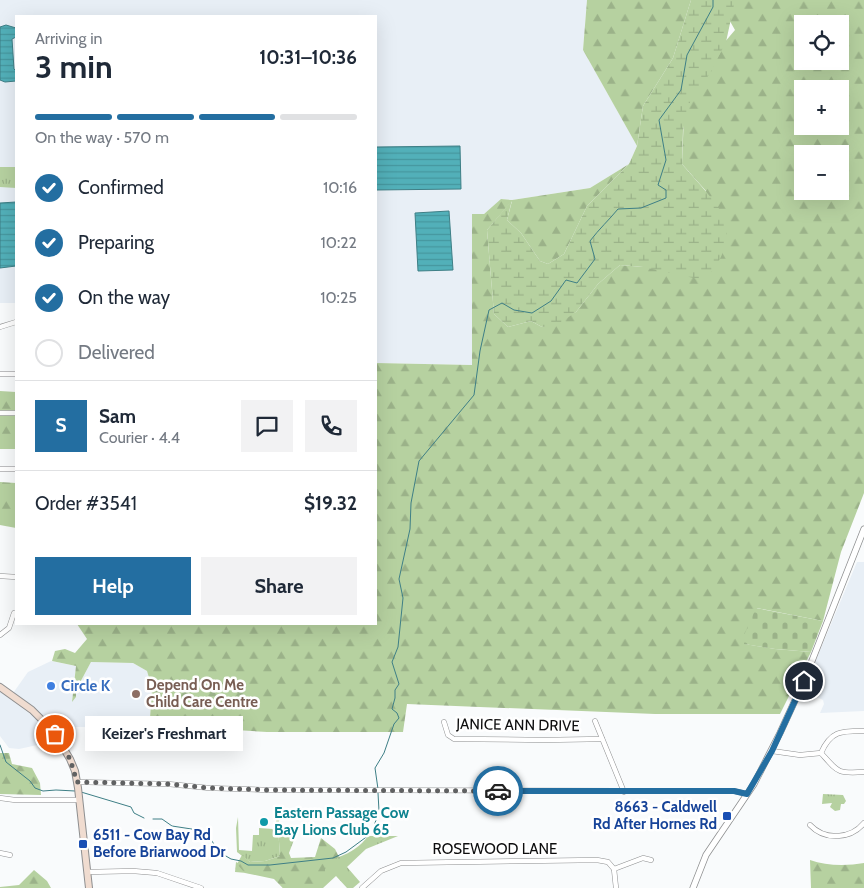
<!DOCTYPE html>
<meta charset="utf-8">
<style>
:root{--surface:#fff;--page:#f2f2f3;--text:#1f2937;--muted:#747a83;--line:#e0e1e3;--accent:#236ea1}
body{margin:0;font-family:Cabin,sans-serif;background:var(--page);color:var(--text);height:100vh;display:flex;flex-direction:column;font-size:19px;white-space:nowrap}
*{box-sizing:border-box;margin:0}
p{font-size:16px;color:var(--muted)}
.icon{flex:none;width:28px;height:28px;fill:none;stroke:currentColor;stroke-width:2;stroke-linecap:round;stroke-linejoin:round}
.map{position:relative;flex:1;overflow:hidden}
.details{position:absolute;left:15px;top:15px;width:362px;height:610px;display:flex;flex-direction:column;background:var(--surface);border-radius:0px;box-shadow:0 5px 20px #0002}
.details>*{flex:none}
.fabs{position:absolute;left:794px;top:15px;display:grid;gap:10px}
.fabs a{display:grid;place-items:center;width:55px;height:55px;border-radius:0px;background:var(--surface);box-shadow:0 5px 20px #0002;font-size:25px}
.pin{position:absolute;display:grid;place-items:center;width:42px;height:42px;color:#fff;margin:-21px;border:2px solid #fff;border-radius:50%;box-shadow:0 1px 5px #0007}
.courier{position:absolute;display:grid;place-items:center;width:50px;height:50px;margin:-25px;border:4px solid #236ea1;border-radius:50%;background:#fff;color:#222;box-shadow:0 1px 6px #0007}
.bubble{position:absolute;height:35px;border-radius:0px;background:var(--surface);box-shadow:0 5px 20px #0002;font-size:16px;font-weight:700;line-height:35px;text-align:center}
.summary em{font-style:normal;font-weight:700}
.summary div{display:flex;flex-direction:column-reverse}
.summary{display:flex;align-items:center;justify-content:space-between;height:85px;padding:0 20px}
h1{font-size:32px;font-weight:700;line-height:38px}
.bar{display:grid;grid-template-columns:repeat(4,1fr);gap:8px 5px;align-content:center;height:60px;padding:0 20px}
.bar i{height:6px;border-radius:4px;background:var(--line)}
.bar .selected{background:var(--accent)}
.bar p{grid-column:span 4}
.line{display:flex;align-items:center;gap:12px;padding:0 20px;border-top:1px solid var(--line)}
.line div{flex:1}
.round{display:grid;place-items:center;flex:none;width:52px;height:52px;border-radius:0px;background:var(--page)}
ol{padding:0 20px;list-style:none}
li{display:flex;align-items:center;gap:15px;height:55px}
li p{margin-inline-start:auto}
li .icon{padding:5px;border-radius:50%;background:var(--accent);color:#fff;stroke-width:4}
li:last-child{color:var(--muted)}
li i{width:28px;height:28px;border:2px solid var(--line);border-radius:50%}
.primary-button{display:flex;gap:10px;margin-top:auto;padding:10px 20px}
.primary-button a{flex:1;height:58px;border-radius:0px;background:var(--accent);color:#fff;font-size:20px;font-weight:700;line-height:58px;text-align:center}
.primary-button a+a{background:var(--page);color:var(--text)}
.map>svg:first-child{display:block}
</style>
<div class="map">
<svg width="864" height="888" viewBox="0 0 864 888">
<defs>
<pattern id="grass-tufts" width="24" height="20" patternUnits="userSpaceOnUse" patternTransform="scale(1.25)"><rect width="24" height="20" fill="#b6d1a0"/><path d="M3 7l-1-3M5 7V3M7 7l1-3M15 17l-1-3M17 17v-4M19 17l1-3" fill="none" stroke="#9bb289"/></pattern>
<pattern id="forest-firs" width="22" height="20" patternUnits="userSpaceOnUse" patternTransform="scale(1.25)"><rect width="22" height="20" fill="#b6d1a0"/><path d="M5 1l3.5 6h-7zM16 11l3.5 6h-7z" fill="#9bb289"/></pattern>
<pattern id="wetland-marsh" width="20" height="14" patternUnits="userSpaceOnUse" patternTransform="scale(1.25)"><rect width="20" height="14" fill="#b6d1a0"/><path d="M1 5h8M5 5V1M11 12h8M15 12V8" fill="none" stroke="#9bb289"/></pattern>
<pattern id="cemetery-stones" width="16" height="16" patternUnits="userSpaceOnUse" patternTransform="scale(1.25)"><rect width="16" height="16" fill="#b6d1a0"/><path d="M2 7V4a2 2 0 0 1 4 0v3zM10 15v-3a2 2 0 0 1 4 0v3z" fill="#9bb289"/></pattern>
<pattern id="water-rules" width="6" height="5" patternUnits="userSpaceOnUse" patternTransform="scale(1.25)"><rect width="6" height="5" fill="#52b0b9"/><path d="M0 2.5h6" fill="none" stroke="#46969e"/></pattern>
</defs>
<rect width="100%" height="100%" fill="#f9fbfc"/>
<g fill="#e8eff6">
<path d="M0 0H587L583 50 637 146 629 164 590 188 512 200 502 199 484 214H472L473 365 376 363V16H16V303H0Z"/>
<path d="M857 562H864V711L820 713 824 704 823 700 803 691Z"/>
<path d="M51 661 76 666 72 701 76 697V690L91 662 133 663 147 671 152 688 150 718 134 719 103 727H49L11 696 28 672Z"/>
<path d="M0 692 37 719 56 741 19 749 9 748 0 736Z"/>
</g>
<g fill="url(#grass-tufts)">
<path d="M0 167H16V188L0 187Z"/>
<path d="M823 794 843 795 846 801 844 804H841L840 810 835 811 830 807 832 803 822 804Z"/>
<path d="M277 814 280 816 278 827 280 856 265 861 250 862 237 852 236 828 238 817 239 850 252 851 253 835H259V828L273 829V823H276Z"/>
<path d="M368 836H398L366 849 347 867 360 882 353 888H347L336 876 323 888H283L271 875 235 872 236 862 246 867 339 857C350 853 361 846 368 836Z"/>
</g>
<g fill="url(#forest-firs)" fill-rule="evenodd">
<path d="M587 0H691L673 58 643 106 637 146 583 50Z"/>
<path d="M730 0H864V493L841 552 823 621 757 608 745 644 775 649 811 652 780 714H655L407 704 403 732H267L202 728 193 738 171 717 150 718 152 688 147 671 133 663 91 662 76 690V697L72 702 76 666 52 661 55 651 65 649 75 653 87 639 77 624H376V363L472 365V214H484L501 199 512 200 590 188 629 164 587 206 564 254 548 264 540 261 521 233 507 220 512 201 487 230 494 314 508 327 531 321 542 327 576 312 598 284 620 265 643 267 706 191 682 164 685 89 735 30 727 16ZM802 24H840V61H802ZM802 89H840V126H802ZM802 154H840V191H802Z"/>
<path d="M0 391 16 392V449H0Z"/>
<path d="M0 482 16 483V528L0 525Z"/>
<path d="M0 753H9L12 764 32 768 40 783 41 795 0 794Z"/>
<path d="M278 827 295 837 289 853 291 858 315 857 321 838 335 849 339 857 330 861 325 867V873L318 888H283L274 879 245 873 237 864 242 855 250 862 265 861 280 856Z"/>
<path d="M810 860C826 866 847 866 864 863V888H811Z"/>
<path d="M34 870 47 881 51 888H0V887L19 885Z"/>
</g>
<path fill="url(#wetland-marsh)" d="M691 0H735L726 42 709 75 692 94 683 130 682 164C692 176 721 206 725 220 731 243 720 265 703 280L643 267 620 265 598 284 576 312 557 325 542 327 531 321 508 327 494 314 487 230 512 200 507 220 521 233 540 261 548 264 564 254 587 206 629 164 637 146 643 106 673 58Z"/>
<path fill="url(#cemetery-stones)" d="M756 608 823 621 811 652 775 649 744 644 745 633Z"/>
<g fill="url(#water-rules)" stroke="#3e7f86">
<path d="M6 25 16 28V37L12 39 14 69 16 71V81L5 82 0 80V27Z"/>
<path d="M460 146 461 189 376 190V147Z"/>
<path d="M16 202V266L0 268V203Z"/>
<path d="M449 211 453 270 418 271 415 213Z"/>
</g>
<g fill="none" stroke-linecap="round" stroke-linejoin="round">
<g stroke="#3e7f86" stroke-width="1">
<path d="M0 745 6 762 30 781 35 788 43 791 56 790 75 791"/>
<path d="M378 789 375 768 384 753 394 724 399 718 397 713 392 709 395 698V690L399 684 392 662 398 647 403 598 399 579 410 529 411 503 419 461 474 395 480 351 489 310 502 303 514 310 532 313 551 301 566 280 577 283 595 259 590 241C599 229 609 220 618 209L641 208 666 198V190L658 185 666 160 659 120 681 90 687 55 713 7V0"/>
<path d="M81 792 131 807 134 813 144 818"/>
<path d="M153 819H162L172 826 198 830 204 836 210 838 219 852 231 859 241 861 248 865H270L333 858 346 852 369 835 373 829 379 811 378 793"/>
</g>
<defs>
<g id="minor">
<path d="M0 327 16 322"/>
<path d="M0 374H16"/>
<path d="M0 413H16"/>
<path d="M0 469H16"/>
<path d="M0 576 16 577"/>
<path d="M0 635 9 628 14 613"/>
<path d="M595 721 624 792"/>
<path d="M444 722 448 735 454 739 545 740 602 739"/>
<path d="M772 751 800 755 821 753"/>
<path d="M821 753C831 730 842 731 864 731"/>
<path d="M821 753C838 772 837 774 864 772"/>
<path d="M77 782 168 784 209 788 269 790 734 791 747 794"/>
<path d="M0 798 15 800H79"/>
<path d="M810 825C825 841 851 839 864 823"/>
<path d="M0 853 10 855"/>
<path d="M614 869 643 858 651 860"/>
<path d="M88 872 133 871 157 873 201 888"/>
<path d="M362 888 381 871 401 863 597 860 608 862 614 869 616 888"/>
</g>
<path id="tertiary" d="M693 888 706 855 754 784 780 733 804 681 864 529"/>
<path id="secondary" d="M0 687 32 710 44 722 55 734 70 759 75 771 78 788 89 888"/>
</defs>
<use href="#minor" stroke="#8e8f90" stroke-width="5.5"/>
<use href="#tertiary" stroke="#8e8f90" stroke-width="7"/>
<use href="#secondary" stroke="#8e8f90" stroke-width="8"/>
<use href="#minor" stroke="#fff" stroke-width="4.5"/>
<use href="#tertiary" stroke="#fff" stroke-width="5.5"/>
<use href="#secondary" stroke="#f0dcd0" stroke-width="6"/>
</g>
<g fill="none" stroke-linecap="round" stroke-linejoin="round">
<path stroke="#606162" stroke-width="5" stroke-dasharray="0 9" d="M55 734 70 759 77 782 168 784 209 788 269 790 498 791"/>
<path stroke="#236ea1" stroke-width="6" d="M498 791H734L747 794 772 751 804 681"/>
</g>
<circle fill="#3f7fe0" stroke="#fff" stroke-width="2" cx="51" cy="686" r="5"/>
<circle fill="#8d6e63" stroke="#fff" stroke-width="2" cx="136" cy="694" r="5"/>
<g fill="#1a4fb4" stroke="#fff" stroke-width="2">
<rect x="722" y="811" width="10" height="10" rx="2.5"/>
<rect x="78" y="839" width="10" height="10" rx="2.5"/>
</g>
<circle fill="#0f9aa8" stroke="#fff" stroke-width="2" cx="264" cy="822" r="5"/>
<g text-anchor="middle" stroke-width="5" stroke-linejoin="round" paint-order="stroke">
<g font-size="15" font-weight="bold" fill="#785e54" stroke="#fff" text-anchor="start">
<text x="146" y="690">Depend On Me<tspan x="146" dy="17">Child Care Centre</tspan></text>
</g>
<g font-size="15" font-weight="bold" fill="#366cbe" stroke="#fff" text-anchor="start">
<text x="61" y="691">Circle K</text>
</g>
<g font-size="15" fill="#0e0e0f" stroke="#fff">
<text transform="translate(518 725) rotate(1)" y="5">JANICE ANN DRIVE</text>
<text x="495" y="854">ROSEWOOD LANE</text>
</g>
<g font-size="15" font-weight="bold" fill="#164399" stroke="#fff" text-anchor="end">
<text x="717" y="812">8663 - Caldwell<tspan x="717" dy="17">Rd After Hornes Rd</tspan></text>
<text x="93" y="840" text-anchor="start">6511 - Cow Bay Rd<tspan x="93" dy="17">Before Briarwood Dr</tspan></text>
</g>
<g font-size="15" font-weight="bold" fill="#0d838f" stroke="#fff" text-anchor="start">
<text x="274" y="818">Eastern Passage Cow<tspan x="274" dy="17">Bay Lions Club 65</tspan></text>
</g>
</g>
</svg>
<div class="fabs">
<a><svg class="icon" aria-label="locate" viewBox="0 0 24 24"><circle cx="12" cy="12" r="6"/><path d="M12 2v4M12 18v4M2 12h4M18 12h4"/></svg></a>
<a>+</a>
<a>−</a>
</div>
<div class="pin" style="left:55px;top:734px;background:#ea580c"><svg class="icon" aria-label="bag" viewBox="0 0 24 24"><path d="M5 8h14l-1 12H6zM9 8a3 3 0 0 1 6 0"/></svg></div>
<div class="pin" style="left:804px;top:681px;background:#1f2937"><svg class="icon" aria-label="home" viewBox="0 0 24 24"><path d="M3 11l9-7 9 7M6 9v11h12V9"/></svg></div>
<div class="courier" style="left:498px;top:791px"><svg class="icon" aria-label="car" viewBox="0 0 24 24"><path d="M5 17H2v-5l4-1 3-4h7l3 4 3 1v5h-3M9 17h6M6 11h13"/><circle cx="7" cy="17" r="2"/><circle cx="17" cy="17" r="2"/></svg></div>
<div class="bubble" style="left:85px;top:716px;width:158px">Keizer's Freshmart</div>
<section class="details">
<div class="summary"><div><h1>3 min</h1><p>Arriving in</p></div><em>10:31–10:36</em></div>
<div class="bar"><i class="selected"></i><i class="selected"></i><i class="selected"></i><i></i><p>On the way · 570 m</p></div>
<ol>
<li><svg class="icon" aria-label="check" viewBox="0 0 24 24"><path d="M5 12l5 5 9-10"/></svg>Confirmed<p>10:16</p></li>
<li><svg class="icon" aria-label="check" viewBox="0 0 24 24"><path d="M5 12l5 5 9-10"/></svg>Preparing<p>10:22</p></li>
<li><svg class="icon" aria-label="check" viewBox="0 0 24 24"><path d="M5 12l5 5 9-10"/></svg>On the way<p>10:25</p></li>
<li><i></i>Delivered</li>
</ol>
<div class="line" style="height:90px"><b class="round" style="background:var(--accent);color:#fff">S</b><div><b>Sam</b><p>Courier · 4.4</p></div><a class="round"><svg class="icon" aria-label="chat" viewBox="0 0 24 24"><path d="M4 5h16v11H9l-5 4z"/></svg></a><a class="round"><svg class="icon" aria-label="phone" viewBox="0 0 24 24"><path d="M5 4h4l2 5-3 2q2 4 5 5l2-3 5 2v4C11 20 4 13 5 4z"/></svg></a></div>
<div class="line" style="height:65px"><div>Order #3541</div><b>$19.32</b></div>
<div class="primary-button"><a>Help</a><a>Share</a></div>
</section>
</div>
